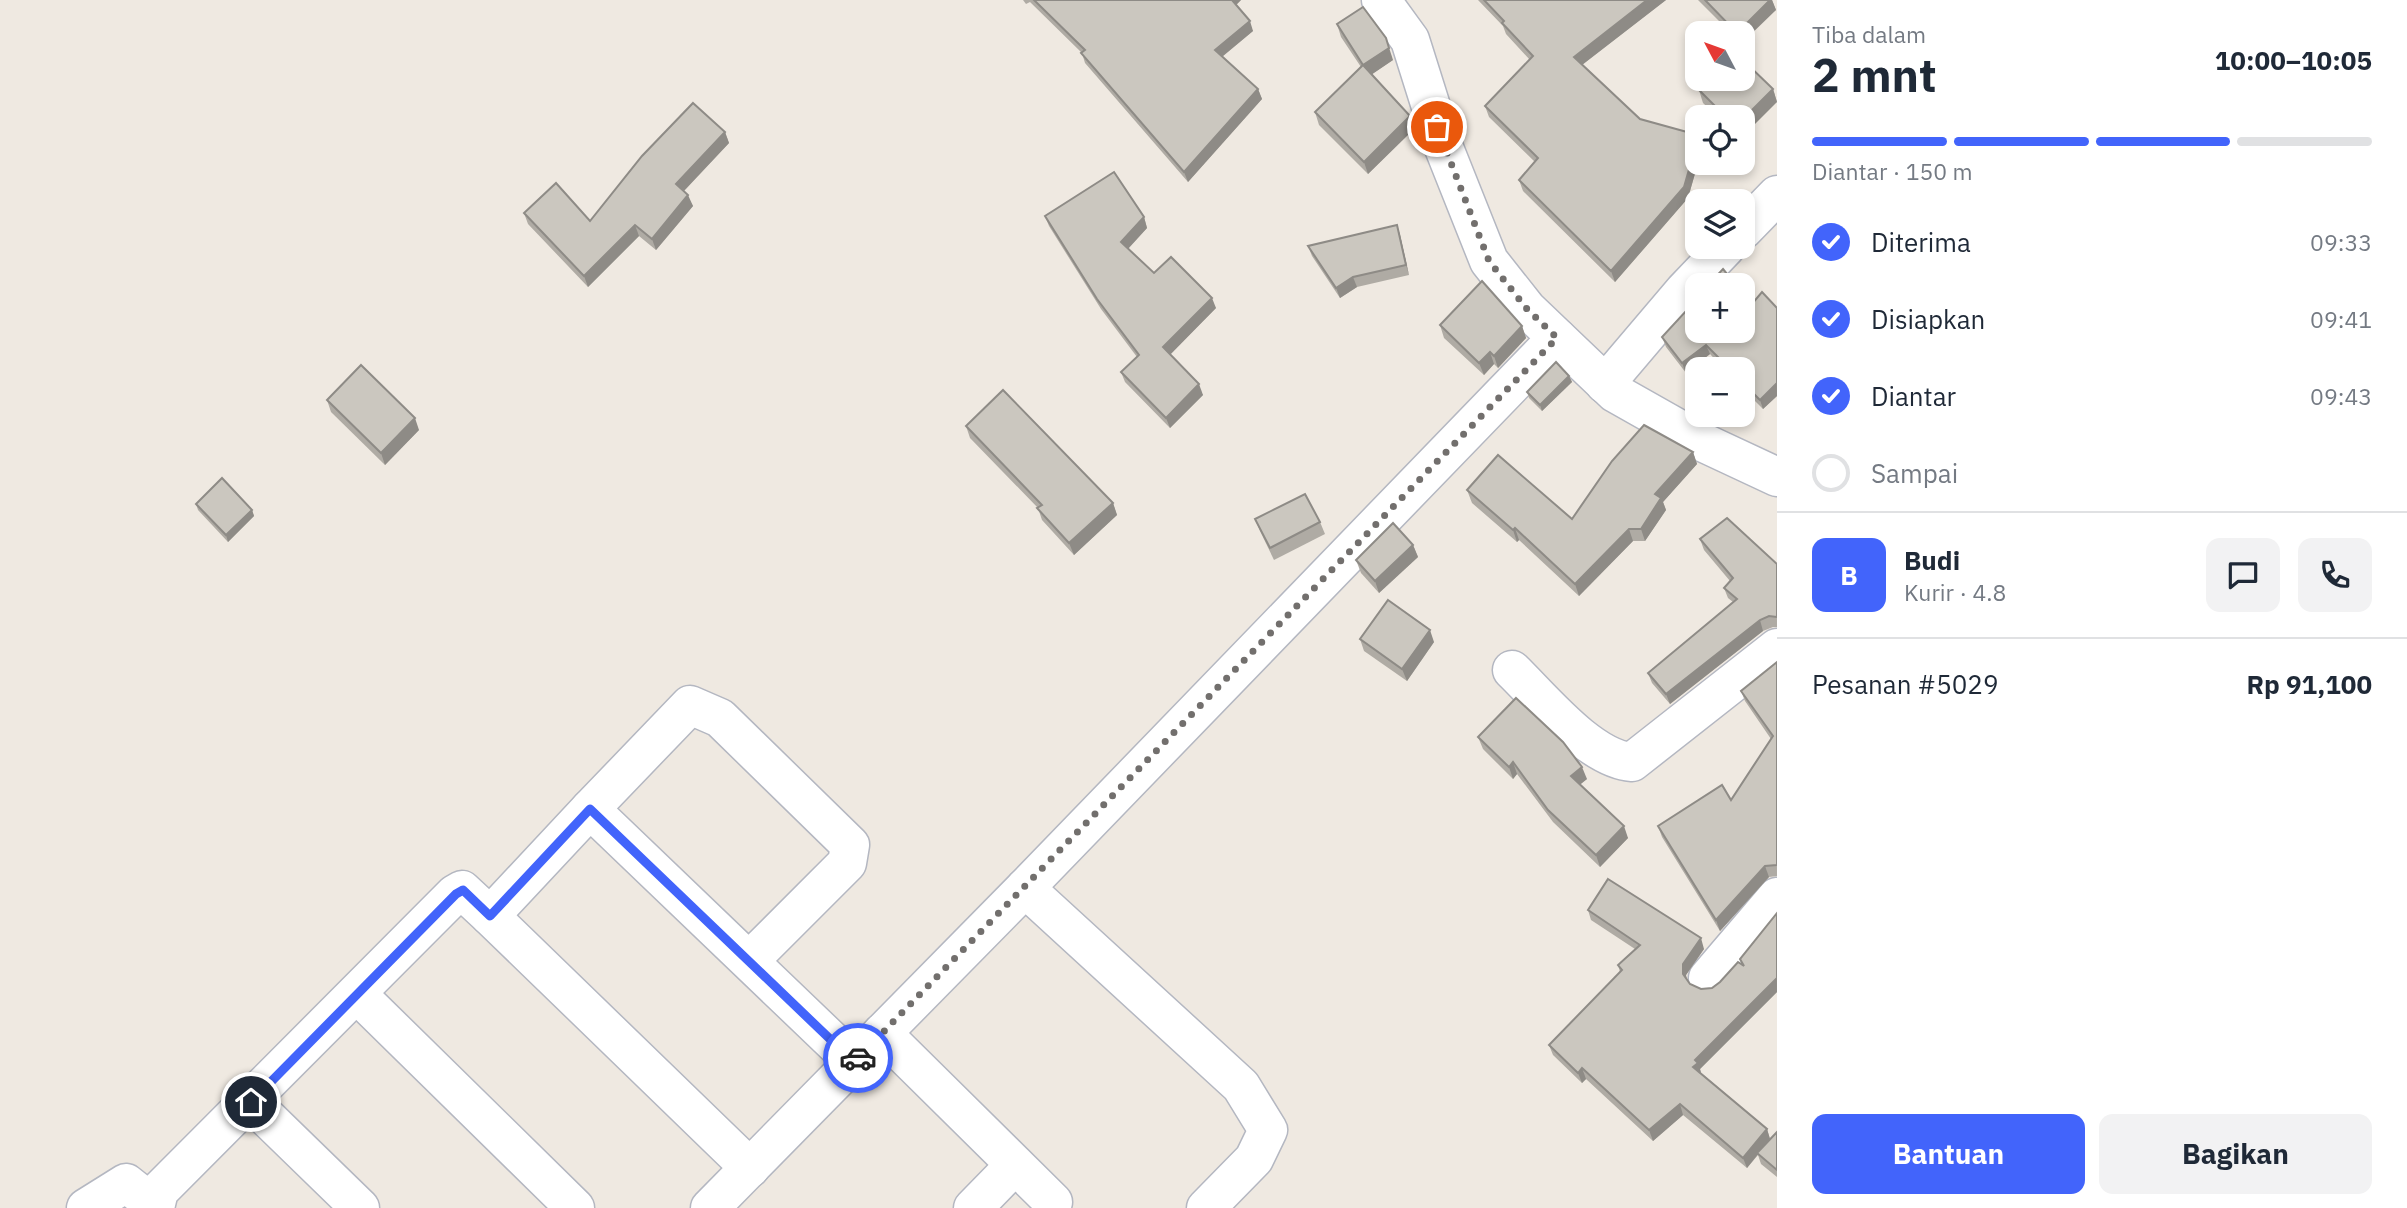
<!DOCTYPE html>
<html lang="id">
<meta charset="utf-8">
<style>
:root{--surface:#fff;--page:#f2f2f3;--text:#1f2937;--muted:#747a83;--line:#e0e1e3;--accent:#4264fb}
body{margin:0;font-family:"IBM Plex Sans",sans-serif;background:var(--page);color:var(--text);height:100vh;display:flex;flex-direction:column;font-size:26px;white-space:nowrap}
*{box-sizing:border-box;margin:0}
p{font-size:23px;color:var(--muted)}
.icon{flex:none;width:38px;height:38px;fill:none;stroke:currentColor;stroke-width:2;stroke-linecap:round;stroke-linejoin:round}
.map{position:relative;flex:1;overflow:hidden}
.sheet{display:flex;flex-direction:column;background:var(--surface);width:630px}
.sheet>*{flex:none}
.needle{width:46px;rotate:311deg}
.controls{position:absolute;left:1685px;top:21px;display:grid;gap:14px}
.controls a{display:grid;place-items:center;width:70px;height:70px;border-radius:14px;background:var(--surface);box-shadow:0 4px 10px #0003;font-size:35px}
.pin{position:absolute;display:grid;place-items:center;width:60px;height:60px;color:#fff;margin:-30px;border:4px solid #fff;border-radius:50%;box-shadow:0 2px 7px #0007}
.courier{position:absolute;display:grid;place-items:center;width:70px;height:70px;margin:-35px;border:5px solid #4264fb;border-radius:50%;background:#fff;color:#222;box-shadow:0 2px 9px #0007}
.summary em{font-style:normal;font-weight:700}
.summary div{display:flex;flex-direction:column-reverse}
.summary{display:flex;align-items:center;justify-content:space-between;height:119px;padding:0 35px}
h1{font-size:46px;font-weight:700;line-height:52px}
.bar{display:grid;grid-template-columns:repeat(4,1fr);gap:10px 7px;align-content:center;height:84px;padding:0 35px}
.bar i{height:9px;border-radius:5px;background:var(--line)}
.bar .active{background:var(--accent)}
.bar p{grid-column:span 4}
.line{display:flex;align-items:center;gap:18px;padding:0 35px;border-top:2px solid var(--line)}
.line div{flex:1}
.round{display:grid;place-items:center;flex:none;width:74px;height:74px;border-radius:14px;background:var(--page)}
ol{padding:0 35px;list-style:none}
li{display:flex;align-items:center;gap:21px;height:77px}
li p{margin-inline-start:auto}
li .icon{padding:7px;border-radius:50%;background:var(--accent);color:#fff;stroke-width:4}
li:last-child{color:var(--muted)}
li i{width:38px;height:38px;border:4px solid var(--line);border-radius:50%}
.primary-button{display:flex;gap:14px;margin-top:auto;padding:14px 35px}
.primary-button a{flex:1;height:80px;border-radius:14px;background:var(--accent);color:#fff;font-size:28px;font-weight:700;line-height:80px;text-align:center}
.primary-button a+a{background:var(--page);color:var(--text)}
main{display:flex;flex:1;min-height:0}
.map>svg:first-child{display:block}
</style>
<main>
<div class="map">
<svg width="1777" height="1208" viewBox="0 0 1777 1208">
<rect width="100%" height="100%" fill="#efe9e1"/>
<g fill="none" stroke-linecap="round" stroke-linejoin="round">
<defs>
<g id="minor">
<path d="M1381 0 1410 40 1444 148 1489 261 1527 309 1615 393 1700 441 1777 477"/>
<path d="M1743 230 1777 195"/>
<path d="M1605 384 1684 291 1726 247"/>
<path d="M1512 670C1542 699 1590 759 1632 762L1777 648"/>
<path d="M590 809 690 705 720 718 850 845 847 863 750 960"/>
<path d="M490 916 750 1168"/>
<path d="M1708 978 1777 897"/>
<path d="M357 994 575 1208"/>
<path d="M882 1033 1053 1202"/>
<path d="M251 1102 360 1208"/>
<path d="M86 1208 126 1183 155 1206"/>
<path d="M155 1208 159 1191 455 894 462 890 490 916 590 809 854 1062"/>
<path d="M710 1208 1025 888"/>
<path d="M973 1208 1015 1165"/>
<path d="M1206 1208 1254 1159 1268 1130 1241 1086 1025 888 1557 338"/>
</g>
</defs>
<use href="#minor" stroke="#b4b7c1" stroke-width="41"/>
<use href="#minor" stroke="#fff" stroke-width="38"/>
</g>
<g fill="#afaba4">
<path d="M1023 0H1241L1236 5 1253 31 1222 57 1258 89 1262 99 1188 182 1085 63 1082 53 1030 2 1026 4Z"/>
<path d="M1478 0H1666L1582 65 1640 119 1698 135V163L1688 198 1615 282 1523 191 1519 180 1535 162 1489 117 1485 106 1530 60 1506 34 1503 26Z"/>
<path d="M1698 0H1772L1776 10 1743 33H1731Z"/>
<path d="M1337 24 1393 60 1372 74 1415 128 1368 174 1319 125 1315 112 1361 67 1341 37Z"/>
<path d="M1773 89 1777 102 1743 117H1718L1703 103 1699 90Z"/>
<path d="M725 132 729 143 684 191 693 206 656 250 639 236 588 287 528 224 524 213 590 221Z"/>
<path d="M1045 216 1144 217 1147 228 1128 249 1154 273 1216 308 1170 354 1203 395 1170 428 1125 382 1121 372 1137 357 1101 309 1049 226Z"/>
<path d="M1397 225 1400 235 1409 275 1357 287 1340 298 1312 256 1308 246Z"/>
<path d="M1752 304 1777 308V396L1763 409 1743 389V369H1724L1710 354 1686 373 1666 347 1662 337Z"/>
<path d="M1440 325 1522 326 1526 338 1498 368 1494 364 1484 375 1444 338Z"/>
<path d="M1569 376 1572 382 1542 411 1529 398 1527 392Z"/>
<path d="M327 400 419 430 385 465 331 412Z"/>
<path d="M966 426 1113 503 1117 515 1074 555 1042 520 1038 508 970 438Z"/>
<path d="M1693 452 1697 464 1663 502 1666 510 1645 541H1633L1579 596 1519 540 1517 542 1472 503 1467 490 1572 519Z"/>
<path d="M196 504 252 510 254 516 228 542 198 510Z"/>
<path d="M1255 519 1320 522 1325 534 1274 560 1260 531Z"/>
<path d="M1700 539 1777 564V627H1773L1763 631 1670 704 1652 683 1648 673 1733 602 1728 598 1724 588 1730 581 1704 550Z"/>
<path d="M1413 545 1418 557 1379 593 1361 573 1356 560Z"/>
<path d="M1360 639 1434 642 1407 681 1364 651Z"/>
<path d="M1777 662V876L1769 877 1720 931 1662 837 1658 826 1731 800 1771 739 1745 701 1741 691Z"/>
<path d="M1478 737 1587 779 1580 784 1628 838 1600 867 1553 822 1517 774 1513 779 1483 749Z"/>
<path d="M1588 910 1704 949 1686 975 1687 979 1690 984 1701 989 1712 988 1742 965 1740 959 1777 913V992L1700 1069 1701 1073 1767 1129 1770 1139 1777 1132V1177L1761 1164 1758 1155 1747 1168 1683 1115 1653 1141 1586 1079 1582 1083 1553 1055 1549 1045 1620 972 1618 965 1635 949 1591 920Z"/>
</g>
<g fill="#8e8b86">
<path d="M1231 0H1241L1234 7Z"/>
<path d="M1647 0H1666L1578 68 1574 57Z"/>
<path d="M1770 0H1772L1776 10 1743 42V33H1737Z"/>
<path d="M1250 21 1253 31 1218 60 1215 50Z"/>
<path d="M1386 38 1393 60 1368 77 1363 65Z"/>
<path d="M1258 89 1262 99 1188 182 1184 172Z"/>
<path d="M1773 89 1777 102 1743 136V119Z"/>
<path d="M1410 116 1415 128 1368 174 1364 162Z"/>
<path d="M725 132 729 143 680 195 676 184Z"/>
<path d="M1698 138V163L1688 198 1615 282 1611 271Z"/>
<path d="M688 195 693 206 656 250 652 239Z"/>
<path d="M1144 217 1147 228 1125 252 1121 242Z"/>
<path d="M635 225 639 236 588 287 584 276Z"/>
<path d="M1397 225 1400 235 1409 275 1406 265Z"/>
<path d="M1353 277 1357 287 1340 298 1336 288Z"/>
<path d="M1212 298 1216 308 1167 358 1163 347Z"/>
<path d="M1522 326 1526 338 1498 368 1494 356Z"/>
<path d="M1706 345 1710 354 1686 373 1682 363Z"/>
<path d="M1490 352 1494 364 1484 375 1479 363Z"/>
<path d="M1569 376 1572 382 1542 411 1540 405Z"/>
<path d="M1777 383V396L1763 409 1760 400Z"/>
<path d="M1199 384 1203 395 1170 428 1166 418Z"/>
<path d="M415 418 419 430 385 465 381 453Z"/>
<path d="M1693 452 1697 464 1663 502 1666 510 1645 541 1641 529 1655 494Z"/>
<path d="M1113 503 1117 515 1074 555 1069 543Z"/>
<path d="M252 510 254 516 228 542 226 535Z"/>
<path d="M1515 528 1519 540 1517 542 1513 530Z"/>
<path d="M1629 529 1633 541 1579 596 1575 584Z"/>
<path d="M1413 545 1418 557 1379 593 1375 581Z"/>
<path d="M1760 620 1763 631 1670 704 1666 694Z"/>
<path d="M1430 630 1434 642 1407 681 1402 669Z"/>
<path d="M1513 762 1517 774 1513 779 1509 767Z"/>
<path d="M1582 767 1587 779 1576 788 1571 776Z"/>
<path d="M1624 826 1628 838 1600 867 1596 855Z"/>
<path d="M1765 866 1769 877 1720 931 1716 920Z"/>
<path d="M1701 938 1704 949 1686 975 1687 985 1683 974V964Z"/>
<path d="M1777 978V992L1700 1069 1701 1073 1693 1067 1695 1060Z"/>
<path d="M1582 1068 1586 1079 1582 1083 1578 1073Z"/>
<path d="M1680 1104 1683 1115 1653 1141 1649 1130Z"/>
<path d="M1767 1129 1770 1139 1747 1168 1743 1158Z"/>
</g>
<g fill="#cbc7bf" stroke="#8e8b86" stroke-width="2">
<path d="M1034 0H1232L1250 21 1215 50 1258 89 1184 172 1081 53 1085 50Z"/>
<path d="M1484 0H1647L1574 57 1640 119 1698 135V138L1684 187 1611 271 1519 180 1538 158 1485 106 1533 56 1502 23 1504 21Z"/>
<path d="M1705 0H1770L1737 33Z"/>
<path d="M1363 7 1386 38 1389 48 1363 65 1337 24Z"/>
<path d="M1743 60 1773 89 1743 119V117H1726L1699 90 1711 79H1743Z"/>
<path d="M1363 65 1410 116 1364 162 1315 112Z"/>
<path d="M693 103 725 132 676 184 688 195 652 239 635 225 584 276 524 213 556 183 590 221 642 156Z"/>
<path d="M1114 172 1144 217 1121 242 1154 273 1171 257 1212 298 1163 347 1199 384 1166 418 1121 372 1139 355 1097 299 1045 216Z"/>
<path d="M1397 225 1406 265 1353 277 1336 288 1308 246Z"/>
<path d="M1723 269 1736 285H1708Z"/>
<path d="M1482 281 1522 326 1494 356 1490 352 1479 363 1440 325Z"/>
<path d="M1762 292 1777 308V383L1760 400 1743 383V369H1730L1706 345 1682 363 1662 337 1698 298V331H1743V293L1752 304Z"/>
<path d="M1556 362 1569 376 1540 405 1527 392Z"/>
<path d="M361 365 415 418 381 453 327 400Z"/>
<path d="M1003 390 1113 503 1069 543 1037 508 1042 505 966 426Z"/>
<path d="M1644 425 1693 452 1655 494 1661 498 1641 529H1629L1575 584 1515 528 1513 530 1467 490 1498 455 1572 519 1612 461Z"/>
<path d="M222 478 252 510 226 535 196 504Z"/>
<path d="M1305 494 1320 522 1270 548 1255 519Z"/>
<path d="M1727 518 1777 564V617L1769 616 1760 620 1666 694 1648 673 1737 599 1724 588 1733 578 1700 539Z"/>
<path d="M1393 523 1413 545 1375 581 1356 560Z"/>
<path d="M1388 600 1430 630 1402 669 1360 639Z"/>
<path d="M1777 662V865L1765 866 1716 920 1658 826 1722 785 1731 800 1773 736 1741 691Z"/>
<path d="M1516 698 1563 742 1582 767 1571 776 1624 826 1596 855 1548 810 1513 762 1509 767 1478 737Z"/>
<path d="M1608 879 1701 938 1683 964V974L1690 984 1701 989 1712 988 1720 982 1738 962 1744 966 1740 959 1777 913V978L1695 1060 1698 1063 1693 1067 1767 1129 1743 1158 1680 1104 1649 1130 1582 1068 1578 1073 1549 1045 1622 970 1618 965 1640 945 1588 910Z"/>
<path d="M1777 1132V1170L1757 1153Z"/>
</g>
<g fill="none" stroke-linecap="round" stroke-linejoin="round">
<path stroke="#726f6d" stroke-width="7" stroke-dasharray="0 12.6" d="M858 1058 1557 338 1527 309 1489 261 1437 127"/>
<path stroke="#4264fb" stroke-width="9" d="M251 1102 456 894 463 890 490 916 590 809 854 1062 858 1058"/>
</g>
</svg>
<div class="controls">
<a><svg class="needle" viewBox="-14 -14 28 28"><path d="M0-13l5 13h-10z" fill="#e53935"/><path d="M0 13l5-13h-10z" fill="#747a83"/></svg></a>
<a><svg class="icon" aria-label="locate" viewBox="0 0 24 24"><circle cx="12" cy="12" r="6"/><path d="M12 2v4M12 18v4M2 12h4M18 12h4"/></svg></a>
<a><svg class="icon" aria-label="layers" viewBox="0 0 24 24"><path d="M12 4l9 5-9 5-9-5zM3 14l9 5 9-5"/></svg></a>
<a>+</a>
<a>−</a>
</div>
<div class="pin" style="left:1437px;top:127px;background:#ea580c"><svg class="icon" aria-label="bag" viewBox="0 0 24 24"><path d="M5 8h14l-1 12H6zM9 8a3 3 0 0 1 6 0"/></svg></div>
<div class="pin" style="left:251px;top:1102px;background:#1f2937"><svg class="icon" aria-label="home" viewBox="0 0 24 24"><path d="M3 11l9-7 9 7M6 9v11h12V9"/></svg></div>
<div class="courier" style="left:858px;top:1058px"><svg class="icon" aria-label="car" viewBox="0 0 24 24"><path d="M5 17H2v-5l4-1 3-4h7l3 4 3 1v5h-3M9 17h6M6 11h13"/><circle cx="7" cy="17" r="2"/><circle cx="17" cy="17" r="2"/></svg></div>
</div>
<section class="sheet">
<div class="summary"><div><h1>2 mnt</h1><p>Tiba dalam</p></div><em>10:00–10:05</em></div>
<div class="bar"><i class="active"></i><i class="active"></i><i class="active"></i><i></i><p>Diantar · 150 m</p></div>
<ol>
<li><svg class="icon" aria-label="check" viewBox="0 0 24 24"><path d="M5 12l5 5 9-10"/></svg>Diterima<p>09:33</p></li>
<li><svg class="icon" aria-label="check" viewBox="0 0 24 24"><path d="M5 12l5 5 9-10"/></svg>Disiapkan<p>09:41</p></li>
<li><svg class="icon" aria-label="check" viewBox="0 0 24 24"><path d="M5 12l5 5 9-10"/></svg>Diantar<p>09:43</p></li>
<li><i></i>Sampai</li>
</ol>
<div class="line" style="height:126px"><b class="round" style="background:var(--accent);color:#fff">B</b><div><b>Budi</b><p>Kurir · 4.8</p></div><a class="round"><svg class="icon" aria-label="chat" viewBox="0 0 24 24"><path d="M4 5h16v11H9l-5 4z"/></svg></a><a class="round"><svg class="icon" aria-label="phone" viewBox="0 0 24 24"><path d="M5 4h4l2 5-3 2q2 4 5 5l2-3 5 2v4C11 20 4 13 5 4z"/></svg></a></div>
<div class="line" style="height:91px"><div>Pesanan #5029</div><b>Rp 91,100</b></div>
<div class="primary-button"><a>Bantuan</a><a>Bagikan</a></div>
</section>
</main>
